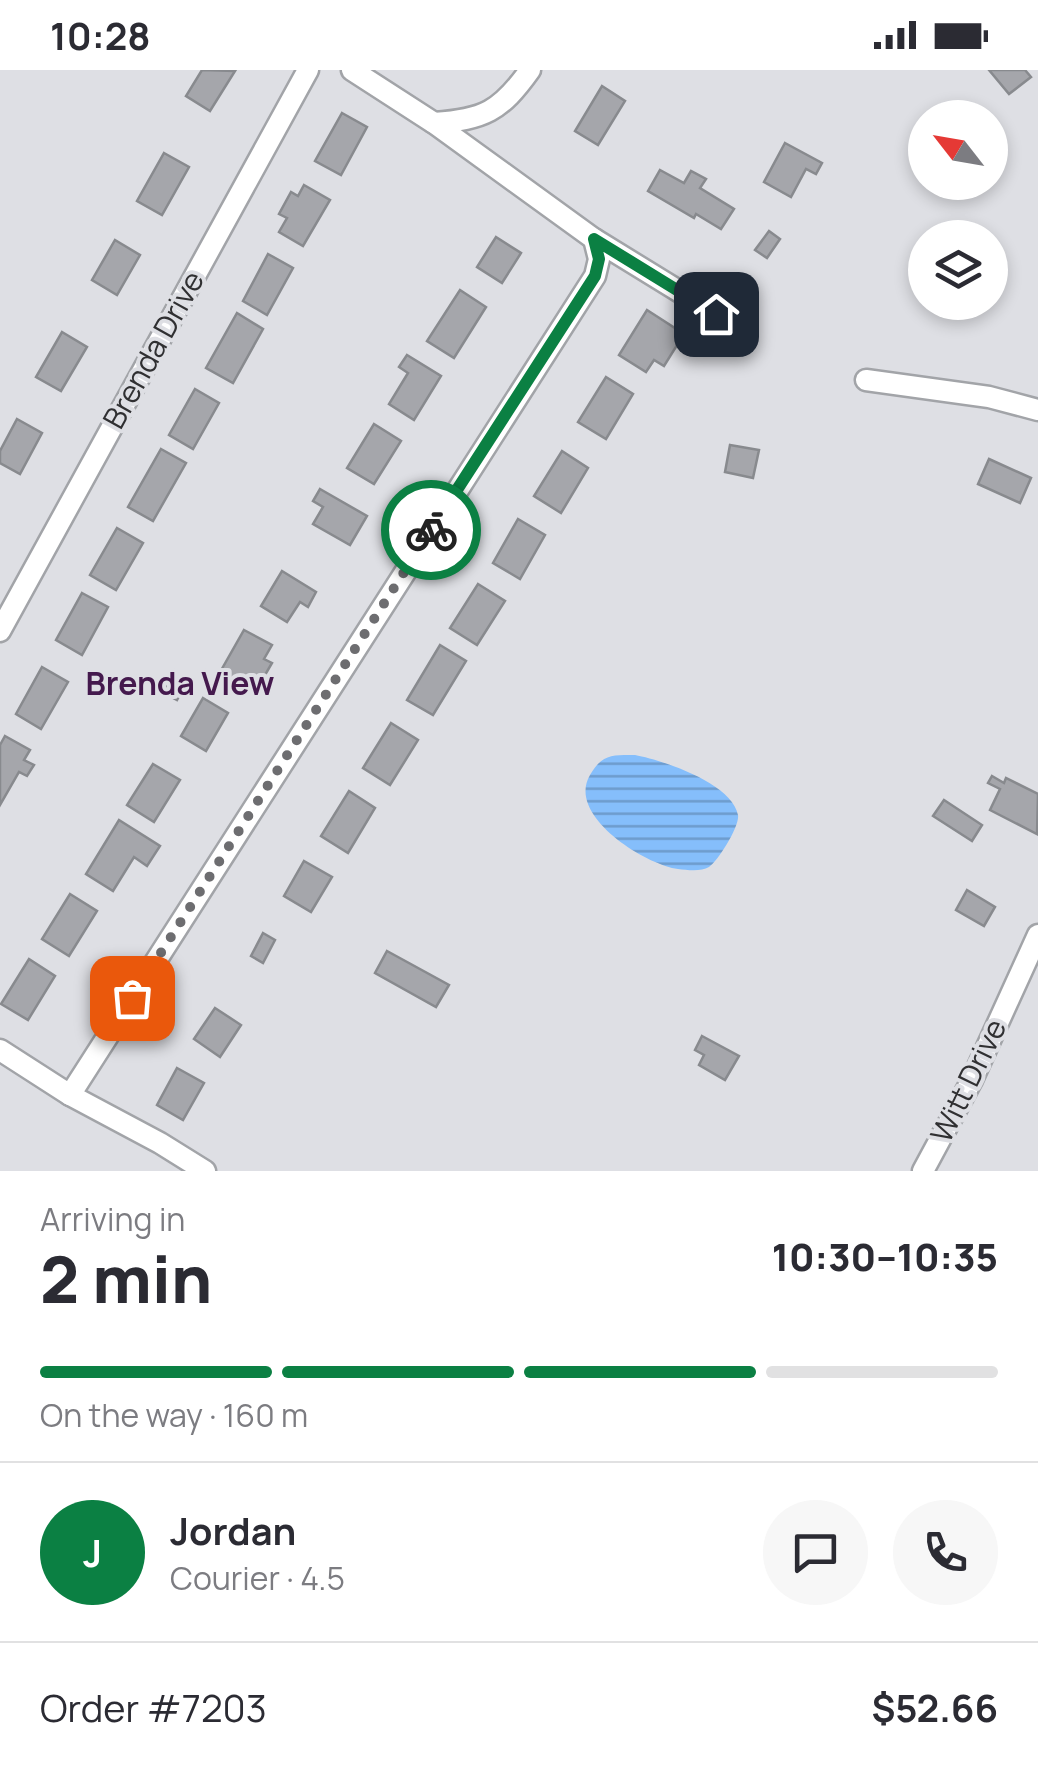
<!DOCTYPE html>
<meta charset="utf-8">
<style>
:root{--surface:#fff;--page:#f7f7f7;--text:#2b2b33;--muted:#7c7c81;--line:#e1e1e2;--accent:#0b8043}
body{margin:0;font-family:Manrope,sans-serif;background:var(--page);color:var(--text);height:100vh;display:flex;flex-direction:column;font-size:38px;white-space:nowrap}
*{box-sizing:border-box;margin:0}
p{font-size:32px;color:var(--muted)}
.icon{flex:none;width:55px;height:55px;fill:none;stroke:currentColor;stroke-width:2;stroke-linecap:round;stroke-linejoin:round}
.map{position:relative;height:1101px;overflow:hidden}
.details{display:flex;flex-direction:column;background:var(--surface);flex:1}
.details>*{flex:none}
.needle{width:65px;rotate:301deg}
.tools{position:absolute;left:908px;top:30px;display:grid;gap:20px}
.tools a{display:grid;place-items:center;width:100px;height:100px;border-radius:50%;background:var(--surface);box-shadow:0 5px 15px #0003;font-size:50px}
.pin{position:absolute;display:grid;place-items:center;width:85px;height:85px;color:#fff;margin:-42px;border-radius:20px;box-shadow:0 5px 15px #0006}
.courier{position:absolute;display:grid;place-items:center;width:100px;height:100px;margin:-50px;border:8px solid #0b8043;border-radius:50%;background:#fff;color:#222;box-shadow:0 2px 12px #0007}
.overview em{font-style:normal;font-weight:800}
.overview div{display:flex;flex-direction:column-reverse}
.overview{display:flex;align-items:center;justify-content:space-between;height:170px;padding:0 40px}
h1{font-size:65px;font-weight:800;line-height:75px}
.bar{display:grid;grid-template-columns:repeat(4,1fr);gap:15px 10px;align-content:center;height:120px;padding:0 40px}
.bar i{height:12px;border-radius:8px;background:var(--line)}
.bar .active{background:var(--accent)}
.bar p{grid-column:span 4}
.line{display:flex;align-items:center;gap:25px;padding:0 40px;border-top:2px solid var(--line)}
.line div{flex:1}
.round{display:grid;place-items:center;flex:none;width:105px;height:105px;border-radius:52px;background:var(--page)}
.status{display:flex;justify-content:space-between;align-items:center;height:70px;padding:0 50px;background:var(--surface);direction:ltr}
.status svg{height:28px;fill:currentColor}
.map>svg:first-child{display:block}
</style>
<div class="status"><b>10:28</b><svg viewBox="0 0 49 12"><path d="M0 12V9h3v3zM5 12V6h3v6zM10 12V3h3v9zM15 12V0h3v12zM26 1h20v11H26zM47 4h2v5h-2z"/></svg></div>
<div class="map">
<svg width="1038" height="1101" viewBox="0 0 1038 1101">
<defs>
<pattern id="water-rules" width="6" height="5" patternUnits="userSpaceOnUse" patternTransform="scale(2.5)"><rect width="6" height="5" fill="#85befb"/><path d="M0 2.5h6" fill="none" stroke="#6d9bcc"/></pattern>
</defs>
<rect width="100%" height="100%" fill="#dedfe4"/>
<path fill="url(#water-rules)" d="M635 685C662 690 732 713 738 745 740 756 718 791 709 797 701 802 687 800 678 799 644 794 566 745 590 705 602 684 612 685 635 685Z"/>
<g fill="#a5a6ab" stroke="#888a8e" stroke-width="2.5">
<path d="M202 0 235 1 210 41 186 26Z"/>
<path d="M989 0H1025L1031 7 1009 24Z"/>
<path d="M602 16 625 31 598 75 575 61Z"/>
<path d="M342 43 367 57 341 105 315 91Z"/>
<path d="M785 73 822 93 816 104 806 99 791 127 764 112Z"/>
<path d="M164 83 189 97 162 145 137 131Z"/>
<path d="M660 100 684 113 691 101 706 109 700 118 734 139 721 159 696 144 694 148 648 121Z"/>
<path d="M304 115 330 130 303 176 279 162 287 148 279 144 291 122 298 126Z"/>
<path d="M769 161 780 169 767 188 755 180Z"/>
<path d="M496 167 521 183 502 213 477 197Z"/>
<path d="M115 170 140 185 117 225 92 210Z"/>
<path d="M268 184 293 198 267 245 243 231Z"/>
<path d="M460 220 486 237 454 288 427 271Z"/>
<path d="M647 240 684 264 664 296 654 290 646 302 619 285Z"/>
<path d="M237 243 263 259 233 313 206 298Z"/>
<path d="M62 262 87 277 61 321 36 307Z"/>
<path d="M407 285 441 306 414 350 389 334 408 303 399 297Z"/>
<path d="M606 307 633 324 606 369 578 352Z"/>
<path d="M195 319 219 333 193 379 169 365Z"/>
<path d="M17 349 42 363 20 404 0 393V381Z"/>
<path d="M374 354 401 371 374 414 347 398Z"/>
<path d="M730 375 759 380 753 408 725 402Z"/>
<path d="M161 379 186 393 153 451 128 437Z"/>
<path d="M562 381 588 398 561 443 534 426Z"/>
<path d="M989 389 1031 408 1020 433 978 414Z"/>
<path d="M320 419 367 446 350 475 313 454 323 437 313 431Z"/>
<path d="M518 449 545 465 520 509 493 493Z"/>
<path d="M117 458 143 473 116 520 90 505Z"/>
<path d="M282 501 316 522 308 537 300 532 287 552 261 536Z"/>
<path d="M478 514 505 531 477 575 450 558Z"/>
<path d="M82 523 108 537 82 585 56 570Z"/>
<path d="M244 560 272 575 264 589 272 593 254 624 219 604Z"/>
<path d="M440 575 466 591 433 645 407 630Z"/>
<path d="M42 597 68 612 41 659 16 644Z"/>
<path d="M172 607 186 613 177 630 164 623Z"/>
<path d="M203 628 228 643 206 681 181 666Z"/>
<path d="M391 653 418 670 390 715 363 698Z"/>
<path d="M5 666 30 680 24 690 34 695 27 706 19 702 0 735V675Z"/>
<path d="M153 694 180 710 154 752 127 735Z"/>
<path d="M992 706 1004 713 1006 708 1038 724 1037 764 990 740 1000 719 988 713Z"/>
<path d="M349 721 375 738 348 783 321 766Z"/>
<path d="M944 730 982 755 972 771 933 746Z"/>
<path d="M119 750 160 776 147 796 134 787 113 821 86 804Z"/>
<path d="M304 791 332 807 311 842 284 826Z"/>
<path d="M967 820 995 837 984 856 956 840Z"/>
<path d="M70 824 97 841 69 886 42 869Z"/>
<path d="M263 863 275 870 263 893 251 886Z"/>
<path d="M387 881 449 915 436 937 375 903Z"/>
<path d="M29 889 55 906 28 950 1 934Z"/>
<path d="M215 938 241 955 220 987 194 969Z"/>
<path d="M702 966 739 986 725 1010 699 995 704 985 695 980Z"/>
<path d="M177 998 204 1013 183 1050 157 1035Z"/>
</g>
<g fill="none" stroke-linecap="round" stroke-linejoin="round">
<defs>
<g id="minor">
<path d="M352 0 434 53 594 169 716 244"/>
<path d="M434 53C484 49 500 42 530 0"/>
<path d="M866 310 989 327 1038 340"/>
<path d="M0 561 308 0"/>
<path d="M0 980 70 1025 160 1073 205 1101"/>
<path d="M70 1025 595 206 599 189 594 169"/>
<path d="M923 1101 972 1010 1038 865"/>
</g>
</defs>
<use href="#minor" stroke="#a2a4a8" stroke-width="25"/>
<use href="#minor" stroke="#fff" stroke-width="20"/>
</g>
<g fill="none" stroke-linecap="round" stroke-linejoin="round">
<path stroke="#6d6d70" stroke-width="10" stroke-dasharray="0 18" d="M132 928 431 460"/>
<path stroke="#0b8043" stroke-width="12" d="M431 460 595 206 599 189 594 169 716 244"/>
</g>
<g text-anchor="middle" stroke-width="8" stroke-linejoin="round" paint-order="stroke">
<g font-size="30" fill="#303032" stroke="#dedfe4">
<text transform="translate(154 280) rotate(-61)" y="10">Brenda Drive</text>
<text transform="translate(969 1011) rotate(-64)" y="10">Witt Drive</text>
</g>
<g font-size="32" font-weight="bold" fill="#44194d" stroke="#dedfe4">
<text x="180" y="625">Brenda View</text>
</g>
</g>
</svg>
<div class="tools">
<a><svg class="needle" viewBox="-14 -14 28 28"><path d="M0-13l5 13h-10z" fill="#e53935"/><path d="M0 13l5-13h-10z" fill="#7c7c81"/></svg></a>
<a><svg class="icon" aria-label="layers" viewBox="0 0 24 24"><path d="M12 4l9 5-9 5-9-5zM3 14l9 5 9-5"/></svg></a>
</div>
<div class="pin" style="left:132px;top:928px;background:#ea580c"><svg class="icon" aria-label="bag" viewBox="0 0 24 24"><path d="M5 8h14l-1 12H6zM9 8a3 3 0 0 1 6 0"/></svg></div>
<div class="pin" style="left:716px;top:244px;background:#1f2937"><svg class="icon" aria-label="home" viewBox="0 0 24 24"><path d="M3 11l9-7 9 7M6 9v11h12V9"/></svg></div>
<div class="courier" style="left:431px;top:460px"><svg class="icon" aria-label="bike" viewBox="0 0 24 24"><circle cx="6" cy="16" r="4"/><circle cx="18" cy="16" r="4"/><path d="M6 16l4-8h5l3 8M10 8l3 8H6M13 5h3"/></svg></div>
</div>
<section class="details">
<div class="overview"><div><h1>2 min</h1><p>Arriving in</p></div><em>10:30–10:35</em></div>
<div class="bar"><i class="active"></i><i class="active"></i><i class="active"></i><i></i><p>On the way · 160 m</p></div>
<div class="line" style="height:180px"><b class="round" style="background:var(--accent);color:#fff">J</b><div><b>Jordan</b><p>Courier · 4.5</p></div><a class="round"><svg class="icon" aria-label="chat" viewBox="0 0 24 24"><path d="M4 5h16v11H9l-5 4z"/></svg></a><a class="round"><svg class="icon" aria-label="phone" viewBox="0 0 24 24"><path d="M5 4h4l2 5-3 2q2 4 5 5l2-3 5 2v4C11 20 4 13 5 4z"/></svg></a></div>
<div class="line" style="height:130px"><div>Order #7203</div><b>$52.66</b></div>
</section>
